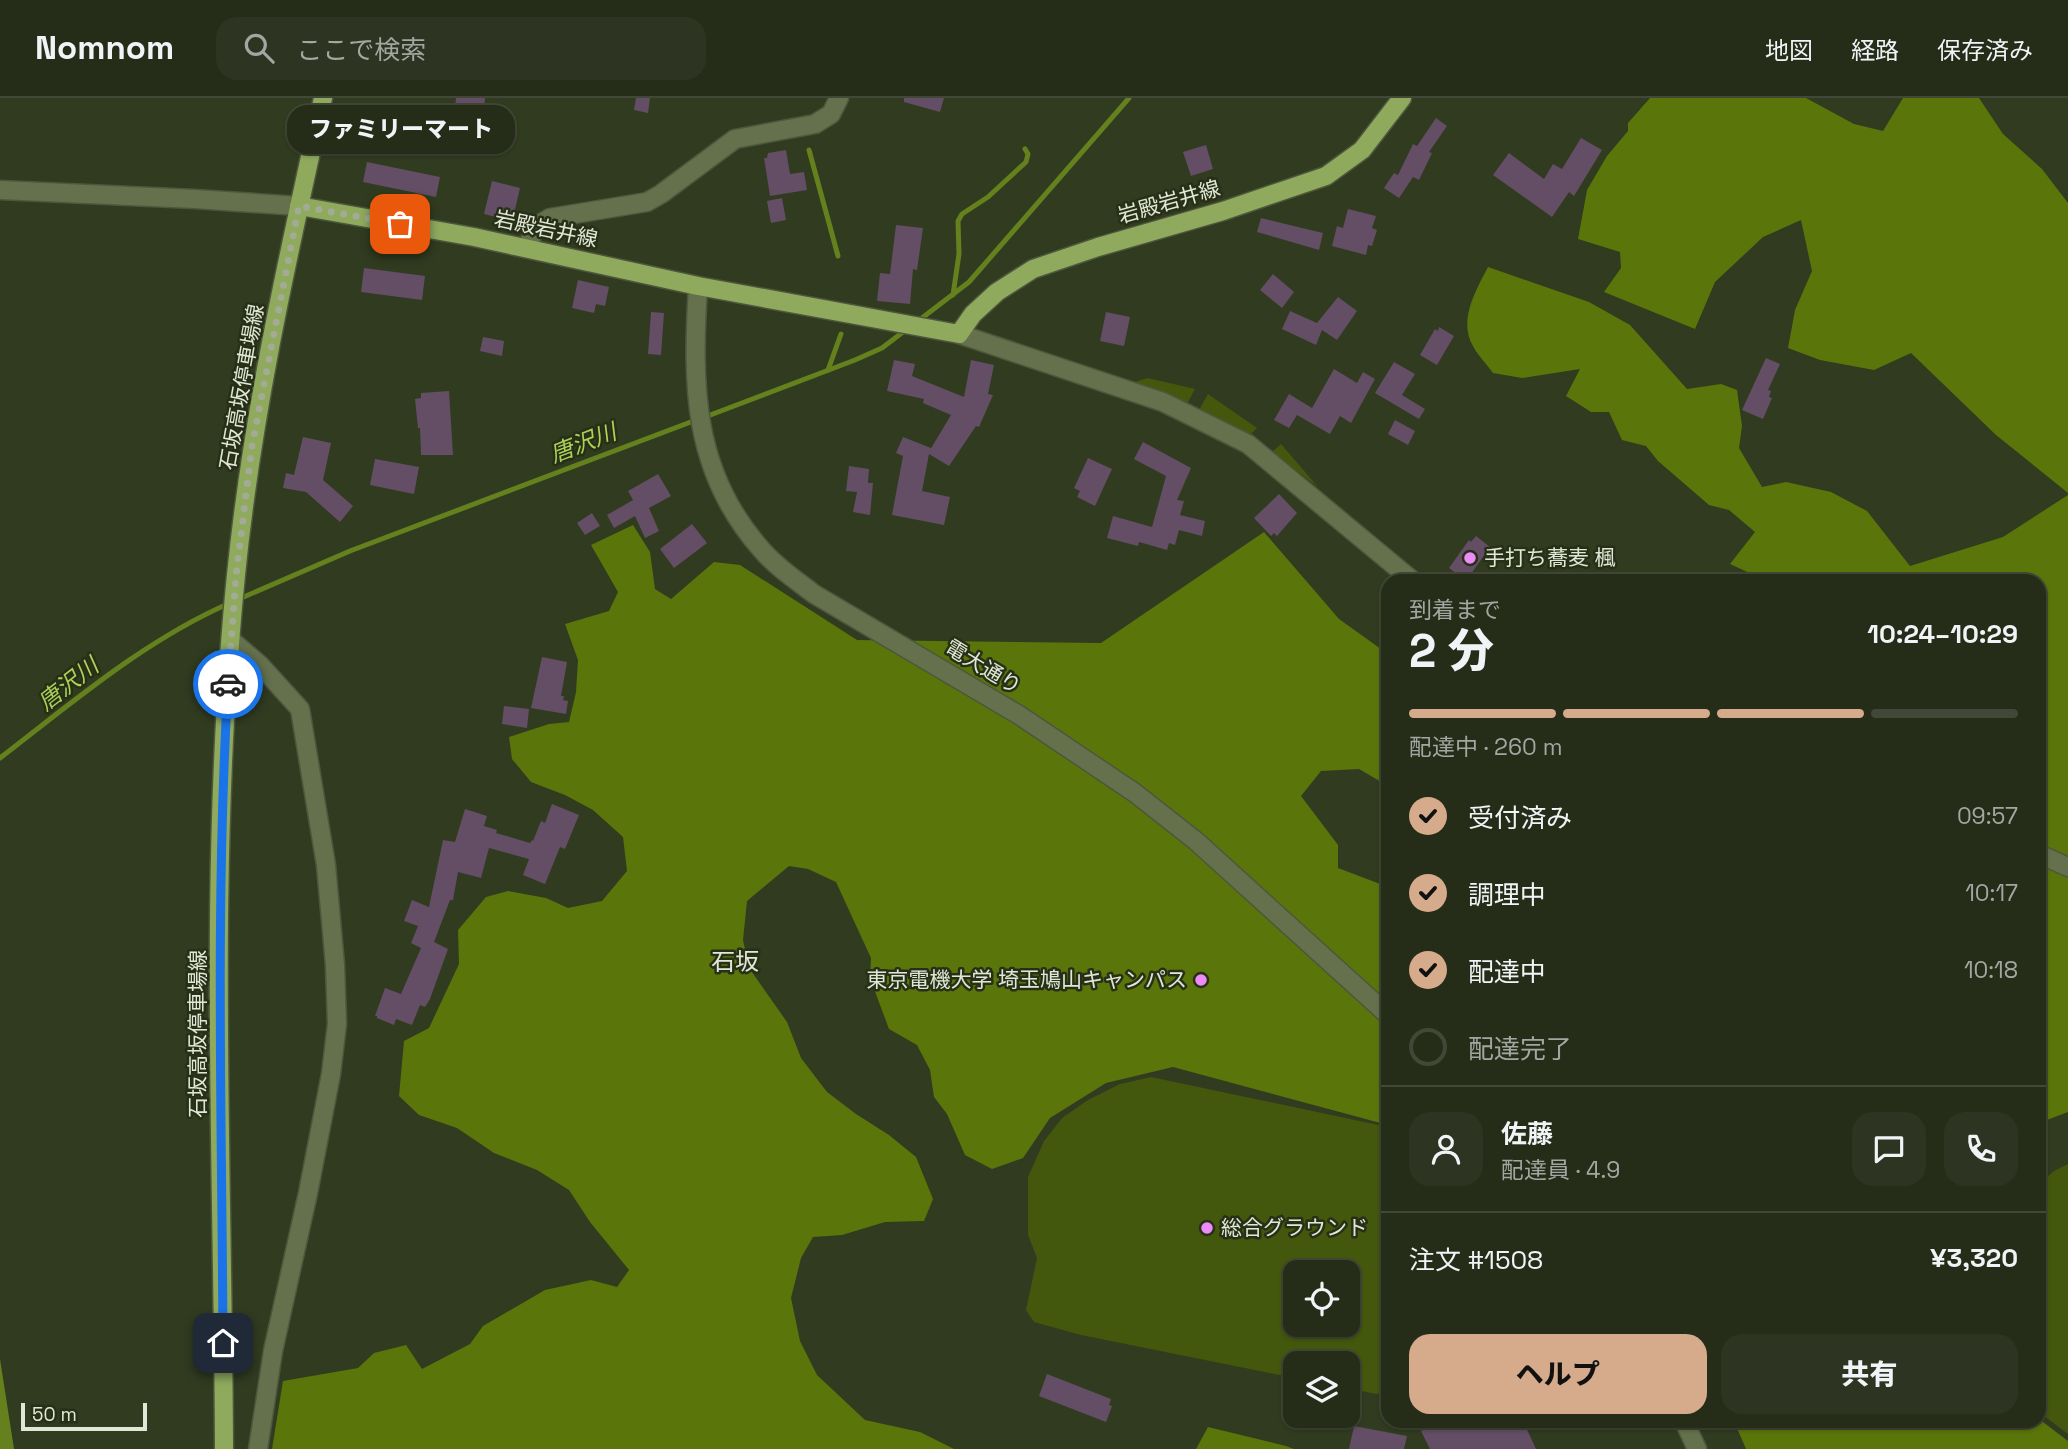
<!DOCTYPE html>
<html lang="ja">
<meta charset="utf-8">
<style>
:root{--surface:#252c18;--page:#2d3421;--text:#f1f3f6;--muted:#a3a7a2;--line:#424837;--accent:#d6ab8b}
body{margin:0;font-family:"Space Grotesk","Noto Sans JP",sans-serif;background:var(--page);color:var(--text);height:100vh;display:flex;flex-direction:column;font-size:26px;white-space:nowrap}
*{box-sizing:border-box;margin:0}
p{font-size:23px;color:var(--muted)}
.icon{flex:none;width:38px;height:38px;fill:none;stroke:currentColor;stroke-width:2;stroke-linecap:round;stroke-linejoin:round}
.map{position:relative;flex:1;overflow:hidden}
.sheet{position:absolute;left:1381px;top:476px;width:665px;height:854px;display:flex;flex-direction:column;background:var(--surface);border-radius:21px;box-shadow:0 2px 5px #0004,0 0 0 2px var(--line)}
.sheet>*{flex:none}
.controls{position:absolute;left:1283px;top:1162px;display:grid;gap:14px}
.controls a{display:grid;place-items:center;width:77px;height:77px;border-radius:14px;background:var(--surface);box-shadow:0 2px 5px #0004,0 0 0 2px var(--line);font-size:35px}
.scale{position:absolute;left:21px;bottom:18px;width:126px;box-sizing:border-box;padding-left:7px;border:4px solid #e1e7d7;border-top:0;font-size:19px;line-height:24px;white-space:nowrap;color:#e1e7d7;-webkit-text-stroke:5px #273016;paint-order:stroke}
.pin{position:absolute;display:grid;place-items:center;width:60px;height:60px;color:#fff;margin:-30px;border-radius:14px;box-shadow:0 4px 10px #0006}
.courier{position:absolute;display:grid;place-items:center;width:70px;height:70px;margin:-35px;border:5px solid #1a73e8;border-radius:50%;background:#fff;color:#222;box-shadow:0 2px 9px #0007}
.bubble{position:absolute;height:49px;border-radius:21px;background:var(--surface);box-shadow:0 2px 5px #0004,0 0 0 2px var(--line);font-size:23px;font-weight:800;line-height:49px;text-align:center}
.summary em{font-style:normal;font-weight:800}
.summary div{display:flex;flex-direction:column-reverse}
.summary{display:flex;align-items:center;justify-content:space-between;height:119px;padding:0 28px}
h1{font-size:46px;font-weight:800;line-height:52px}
.bar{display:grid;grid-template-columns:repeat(4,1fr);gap:10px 7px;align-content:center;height:84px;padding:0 28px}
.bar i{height:9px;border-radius:5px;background:var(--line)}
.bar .active{background:var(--accent)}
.bar p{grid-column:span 4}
.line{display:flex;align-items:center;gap:18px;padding:0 28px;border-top:2px solid var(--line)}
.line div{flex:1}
.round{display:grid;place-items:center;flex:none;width:74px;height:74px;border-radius:21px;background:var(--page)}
ol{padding:0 28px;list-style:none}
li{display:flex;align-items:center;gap:21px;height:77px}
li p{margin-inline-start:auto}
li .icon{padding:7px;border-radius:50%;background:var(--accent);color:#111;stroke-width:4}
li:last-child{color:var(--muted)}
li i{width:38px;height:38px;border:4px solid var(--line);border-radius:50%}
.action{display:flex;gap:14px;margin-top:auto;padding:14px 28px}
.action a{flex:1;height:80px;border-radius:21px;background:var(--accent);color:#111;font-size:28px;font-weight:800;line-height:80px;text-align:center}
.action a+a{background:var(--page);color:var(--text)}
header{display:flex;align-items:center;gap:42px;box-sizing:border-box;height:98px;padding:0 35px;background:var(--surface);border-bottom:2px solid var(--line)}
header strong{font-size:33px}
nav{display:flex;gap:38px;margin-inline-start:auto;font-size:24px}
.search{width:490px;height:63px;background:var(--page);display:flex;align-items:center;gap:18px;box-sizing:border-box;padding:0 24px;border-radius:21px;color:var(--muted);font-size:26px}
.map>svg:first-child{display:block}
</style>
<header>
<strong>Nomnom</strong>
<div class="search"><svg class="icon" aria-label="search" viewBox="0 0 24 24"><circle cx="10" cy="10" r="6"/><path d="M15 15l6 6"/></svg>ここで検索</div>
<nav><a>地図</a><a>経路</a><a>保存済み</a></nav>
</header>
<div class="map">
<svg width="2068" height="1351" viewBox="0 0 2068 1351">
<rect width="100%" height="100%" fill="#313b20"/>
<g fill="#43570d" fill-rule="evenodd">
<path d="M1148 280 1195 291 1187 306 1131 285Z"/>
<path d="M1208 296 1257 330 1247 340 1199 312Z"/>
<path d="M1281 346 1318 389 1272 354Z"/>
<path d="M1151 979 1388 1029V1293L1376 1296 1348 1290V1265H1295V1280L1081 1237 1034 1224 1026 1212 1037 1160 1028 1137V1079L1044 1043 1062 1020 1088 1002 1120 986ZM1295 1174H1348V1227H1295Z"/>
<path d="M2068 1066V1336L2039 1314V1086L2054 1073Z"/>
</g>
<g fill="#5a750a">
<path d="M1650 0H1806L1854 26 1883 33 1903 0H1979L2003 36 2042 71 2068 105V395L1996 337 1911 255 1874 272 1820 262 1788 250 1795 212 1812 173 1801 122 1763 139 1715 184 1695 231 1604 194 1621 170 1620 154 1578 141 1587 92 1607 58 1628 33V25Z"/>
<path d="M1488 169 1589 204 1630 227 1687 291 1721 286 1737 292 1742 328 1739 350 1762 389 1786 384 1831 394 1867 413 1910 468 2003 439 2068 397V1014L2039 1025V483H1767L1730 466 1755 434 1729 412 1709 407 1658 363 1646 348 1622 342 1609 314H1591L1566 298 1580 271 1522 280 1493 275C1487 266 1478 258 1473 248 1458 223 1476 192 1488 169Z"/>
<path d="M633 427 650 454 655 491 671 501 714 464 740 467 857 542 1101 545 1264 434 1339 521 1388 556V688L1359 671 1321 673 1301 698 1338 747V770L1388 789V1027L1173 969 1106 985 1050 1020 1023 1060 992 1071 965 1057 947 1016 934 999 930 972 917 947 889 931 870 880 871 860 836 784 808 771 789 768 747 803 743 842 749 870 787 924 801 960 827 994 856 1016 889 1037 916 1059 933 1101 924 1123 885 1124 842 1137 813 1139 801 1160 791 1200 800 1243 817 1277 865 1322 920 1334 954 1351H272L283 1283 358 1270 374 1255 406 1247 422 1271 470 1246 483 1228 545 1192 591 1182 617 1189 629 1172 590 1124 569 1092 537 1072 494 1055 457 1030 419 1017 399 998 404 943 429 930 459 866 458 832 486 799 508 793 546 800 568 810 602 803 627 773 623 739 593 712 565 697 531 684 512 661 509 639 549 626 569 624 576 594 578 562 565 526 609 513 618 494 591 447Z"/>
<path d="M2039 1321 2068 1343V1351H1746L1734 1323H2039Z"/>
<path d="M1208 1329 1286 1348 1294 1351H1196Z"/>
</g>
<path fill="#64811e" d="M0 1261 14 1351H0Z"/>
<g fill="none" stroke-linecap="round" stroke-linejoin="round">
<g stroke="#64811e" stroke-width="5">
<path d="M809 52 838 158"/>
<path d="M953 197 959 156 958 123 962 116 988 99 1026 64 1028 56 1025 51"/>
<path d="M918 223 969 184 1129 0"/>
<path d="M828 272 841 236"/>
<path d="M705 319 855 262 882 250 907 231"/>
<path d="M239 501 350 453 696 322"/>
<path d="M0 660C73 604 145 542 230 505"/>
</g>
</g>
<g fill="#634e65">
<path d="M456 0H485L483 26 472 25 469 51 431 47 433 29 453 31Z"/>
<path d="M636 0H650L648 15 634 12Z"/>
<path d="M904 0H944L940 14 904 4Z"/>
<path d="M1436 20 1447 28 1429 54 1432 55 1419 82 1413 79 1399 100 1384 90 1394 75 1398 77 1413 46 1417 48Z"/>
<path d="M1581 40 1602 52 1574 98 1569 94 1552 119 1493 77 1509 55 1544 81 1553 66 1562 71Z"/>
<path d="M1206 47 1213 71 1191 78 1183 54Z"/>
<path d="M786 52 790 76 804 74 807 92 770 98 764 60H767L768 55Z"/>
<path d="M367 64 440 79 436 99 363 84Z"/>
<path d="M492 83 520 90 513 120 509 119 508 122 484 116Z"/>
<path d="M782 100 786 122 771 125 767 103Z"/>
<path d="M1348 111 1376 118 1372 130 1377 132 1372 148 1368 147 1366 157 1332 148 1337 128 1343 130Z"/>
<path d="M1261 120 1323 135 1319 152 1257 134Z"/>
<path d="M896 127 923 130 917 172 913 171 910 206 877 203 880 175 890 176Z"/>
<path d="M364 170 425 178 422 202 361 194Z"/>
<path d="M1273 176 1294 194 1282 210 1260 192Z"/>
<path d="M578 182 609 189 605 208 596 206 594 215 572 210Z"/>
<path d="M1338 199 1357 213 1337 242 1322 232 1316 247 1282 231 1290 213 1317 225Z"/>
<path d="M651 214 664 215 661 257 648 256Z"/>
<path d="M1106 214 1130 219 1124 248 1100 243Z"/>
<path d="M1439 229 1454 238 1437 267 1420 257 1435 231 1438 233Z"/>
<path d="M483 239 504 243 502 258 480 253Z"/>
<path d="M1766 260 1780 266 1768 292 1771 293 1769 299 1772 300 1763 321 1742 312Z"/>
<path d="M894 262 915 266 912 278 964 299 971 262 994 267 988 296 993 297 979 329 976 328 949 368 929 356 922 393 950 399 944 427 892 417 903 358 896 355 903 339 931 350 930 352 951 317 923 305 924 301 887 293Z"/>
<path d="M1394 264 1415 276 1402 297 1425 311 1419 321 1375 295Z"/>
<path d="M1334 271 1357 285 1363 274 1375 281 1351 325 1340 318 1330 336 1297 317 1289 330 1274 322 1289 296 1312 310Z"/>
<path d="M449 293 453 357H421L420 330H418L415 301 421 300V295Z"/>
<path d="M1395 322 1415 333 1408 347 1388 336Z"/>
<path d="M303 339 331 345 323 382 353 408 340 424 306 394 283 390 286 375 294 377Z"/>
<path d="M1143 344 1191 370 1177 402 1184 403 1180 417 1205 423 1202 438 1179 432 1175 447 1169 445 1167 452 1139 444 1138 448 1107 440 1113 418 1152 429 1166 378 1134 361Z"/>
<path d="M1088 360 1112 371 1095 408 1077 399 1080 393 1074 390Z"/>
<path d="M375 361 419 369 414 396 370 387Z"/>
<path d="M849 368 869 371 868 385H873L870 417 853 414 857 394 846 393Z"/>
<path d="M658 376 671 398 649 410 659 433 645 440 635 418 614 430 607 417 633 402 628 393Z"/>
<path d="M1279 396 1297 415 1277 438 1274 435 1271 438 1254 420Z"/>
<path d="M592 415 600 428 585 437 577 425Z"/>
<path d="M692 426 707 445 674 470 660 451Z"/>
<path d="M1476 438 1490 449 1466 483 1449 470 1469 442 1471 444Z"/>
<path d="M542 559 567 564 561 598H564L563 602 568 603 566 616 531 610Z"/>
<path d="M504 608 529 611 527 630 502 626Z"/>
<path d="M552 706 579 717 565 751 560 749 545 786 523 777 529 761 489 750 481 780 458 774 453 802H450L434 844 448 851 430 901 425 909 420 907 412 927 396 921 394 927 377 920V918H375L385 890 401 896 421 850 411 845 418 828 404 823 412 802 429 809 443 742 455 744 465 711 487 718 484 728 497 732 496 735 530 745 532 742 533 743 541 723 545 725Z"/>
<path d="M1047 1276 1111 1301 1109 1307 1112 1308 1106 1324 1039 1298Z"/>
<path d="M1442 1323H1523L1536 1351H1430L1421 1333Z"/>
<path d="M1354 1328 1407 1338 1404 1351H1349Z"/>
</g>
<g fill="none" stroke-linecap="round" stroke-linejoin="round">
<defs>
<g id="minor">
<path d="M0 92 195 101 299 108"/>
<path d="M526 150 537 128 550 120 647 104 661 96 735 41 815 26 831 16 839 0"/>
<path d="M698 188C692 286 692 373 761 451 776 469 796 482 814 496L1019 617 1135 695 1196 743 1388 917"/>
<path d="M959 236 1163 304 1248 346 1413 483"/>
<path d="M231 542 260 567 300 611 326 767 335 867 337 926 331 976 308 1095 273 1253 258 1351"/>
<path d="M2039 756 2068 769"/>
<path d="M1684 1323 1697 1351"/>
</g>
<g id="major">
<path d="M299 108 474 139 698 188 959 236 973 216 997 194 1033 171 1098 149 1223 113 1326 78 1362 52 1402 0"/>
<path d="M224 1351C223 1060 207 767 236 477 252 316 288 158 323 0"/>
</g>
</defs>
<use href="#minor" stroke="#4d573d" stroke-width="21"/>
<use href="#major" stroke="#4d573d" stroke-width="21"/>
<use href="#minor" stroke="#64714c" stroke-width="18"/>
<use href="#major" stroke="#8faa5d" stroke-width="18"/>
</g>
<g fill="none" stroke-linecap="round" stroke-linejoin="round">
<path stroke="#a3ab97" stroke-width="7" stroke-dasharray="0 12.6" d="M228 586 236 478 252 348 299 108 400 126"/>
<path stroke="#1a73e8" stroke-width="9" d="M223 1245C222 1025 215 806 228 586"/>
</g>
<g fill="#ed8cf9" stroke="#273016" stroke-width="2.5">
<circle cx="1470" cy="460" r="7"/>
<circle cx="1201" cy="882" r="7"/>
<circle cx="1207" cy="1130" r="7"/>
</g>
<g text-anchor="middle" stroke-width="5" stroke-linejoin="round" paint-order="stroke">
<g font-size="21" fill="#e1e7d7" stroke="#273016">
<text transform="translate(1169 104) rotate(-16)" y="7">岩殿岩井線</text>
<text transform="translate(546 131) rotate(12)" y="7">岩殿岩井線</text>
<text transform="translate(242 289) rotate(-80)" y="7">石坂高坂停車場線</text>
<text transform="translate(983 569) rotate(31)" y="7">電大通り</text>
<text transform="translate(198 936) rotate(-90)" y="7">石坂高坂停車場線</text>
</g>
<g font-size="21" fill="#e1e7d7" stroke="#273016" text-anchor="start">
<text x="1484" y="467">手打ち蕎麦 楓</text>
<text x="1187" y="889" text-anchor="end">東京電機大学 埼玉鳩山キャンパス</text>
<text x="1221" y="1137">総合グラウンド</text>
</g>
<g font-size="23" font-style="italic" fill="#acd358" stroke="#273016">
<text transform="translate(583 345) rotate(-21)" y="8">唐沢川</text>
<text transform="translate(68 586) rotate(-38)" y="8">唐沢川</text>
</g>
<g font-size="24" fill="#e1e7d7" stroke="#273016">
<text x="735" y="872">石坂</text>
</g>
</g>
</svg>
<div class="controls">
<a><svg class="icon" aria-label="locate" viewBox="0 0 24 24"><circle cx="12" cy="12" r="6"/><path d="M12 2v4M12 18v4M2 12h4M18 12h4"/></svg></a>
<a><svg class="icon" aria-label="layers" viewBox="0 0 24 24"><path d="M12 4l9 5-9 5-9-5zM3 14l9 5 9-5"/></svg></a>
</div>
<div class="scale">50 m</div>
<div class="pin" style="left:400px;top:126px;background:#ea580c"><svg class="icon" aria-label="bag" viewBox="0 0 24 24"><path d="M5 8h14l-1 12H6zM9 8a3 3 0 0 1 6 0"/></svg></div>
<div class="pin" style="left:223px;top:1245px;background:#1f2937"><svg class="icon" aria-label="home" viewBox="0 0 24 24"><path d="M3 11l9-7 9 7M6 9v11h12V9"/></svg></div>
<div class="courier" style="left:228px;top:586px"><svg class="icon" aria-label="car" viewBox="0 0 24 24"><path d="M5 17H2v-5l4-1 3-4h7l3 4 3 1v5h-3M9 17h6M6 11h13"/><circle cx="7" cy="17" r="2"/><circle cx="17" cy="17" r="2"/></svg></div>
<div class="bubble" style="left:287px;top:7px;width:228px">ファミリーマート</div>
<section class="sheet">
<div class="summary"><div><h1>2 分</h1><p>到着まで</p></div><em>10:24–10:29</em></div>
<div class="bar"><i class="active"></i><i class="active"></i><i class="active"></i><i></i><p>配達中 · 260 m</p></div>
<ol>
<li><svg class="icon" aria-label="check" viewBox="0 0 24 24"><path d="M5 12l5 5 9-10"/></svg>受付済み<p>09:57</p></li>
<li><svg class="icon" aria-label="check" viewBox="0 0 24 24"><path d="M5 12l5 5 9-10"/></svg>調理中<p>10:17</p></li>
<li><svg class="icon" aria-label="check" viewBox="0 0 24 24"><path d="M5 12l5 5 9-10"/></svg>配達中<p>10:18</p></li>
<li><i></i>配達完了</li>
</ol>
<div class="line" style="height:126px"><a class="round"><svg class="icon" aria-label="person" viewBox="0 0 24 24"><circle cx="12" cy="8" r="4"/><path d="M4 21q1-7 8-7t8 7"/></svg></a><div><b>佐藤</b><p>配達員 · 4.9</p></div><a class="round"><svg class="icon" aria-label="chat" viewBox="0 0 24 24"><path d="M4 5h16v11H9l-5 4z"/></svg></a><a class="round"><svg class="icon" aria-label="phone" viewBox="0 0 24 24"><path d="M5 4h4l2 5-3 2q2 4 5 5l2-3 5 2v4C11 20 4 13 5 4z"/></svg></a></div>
<div class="line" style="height:91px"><div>注文 #1508</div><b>¥3,320</b></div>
<div class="action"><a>ヘルプ</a><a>共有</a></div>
</section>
</div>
